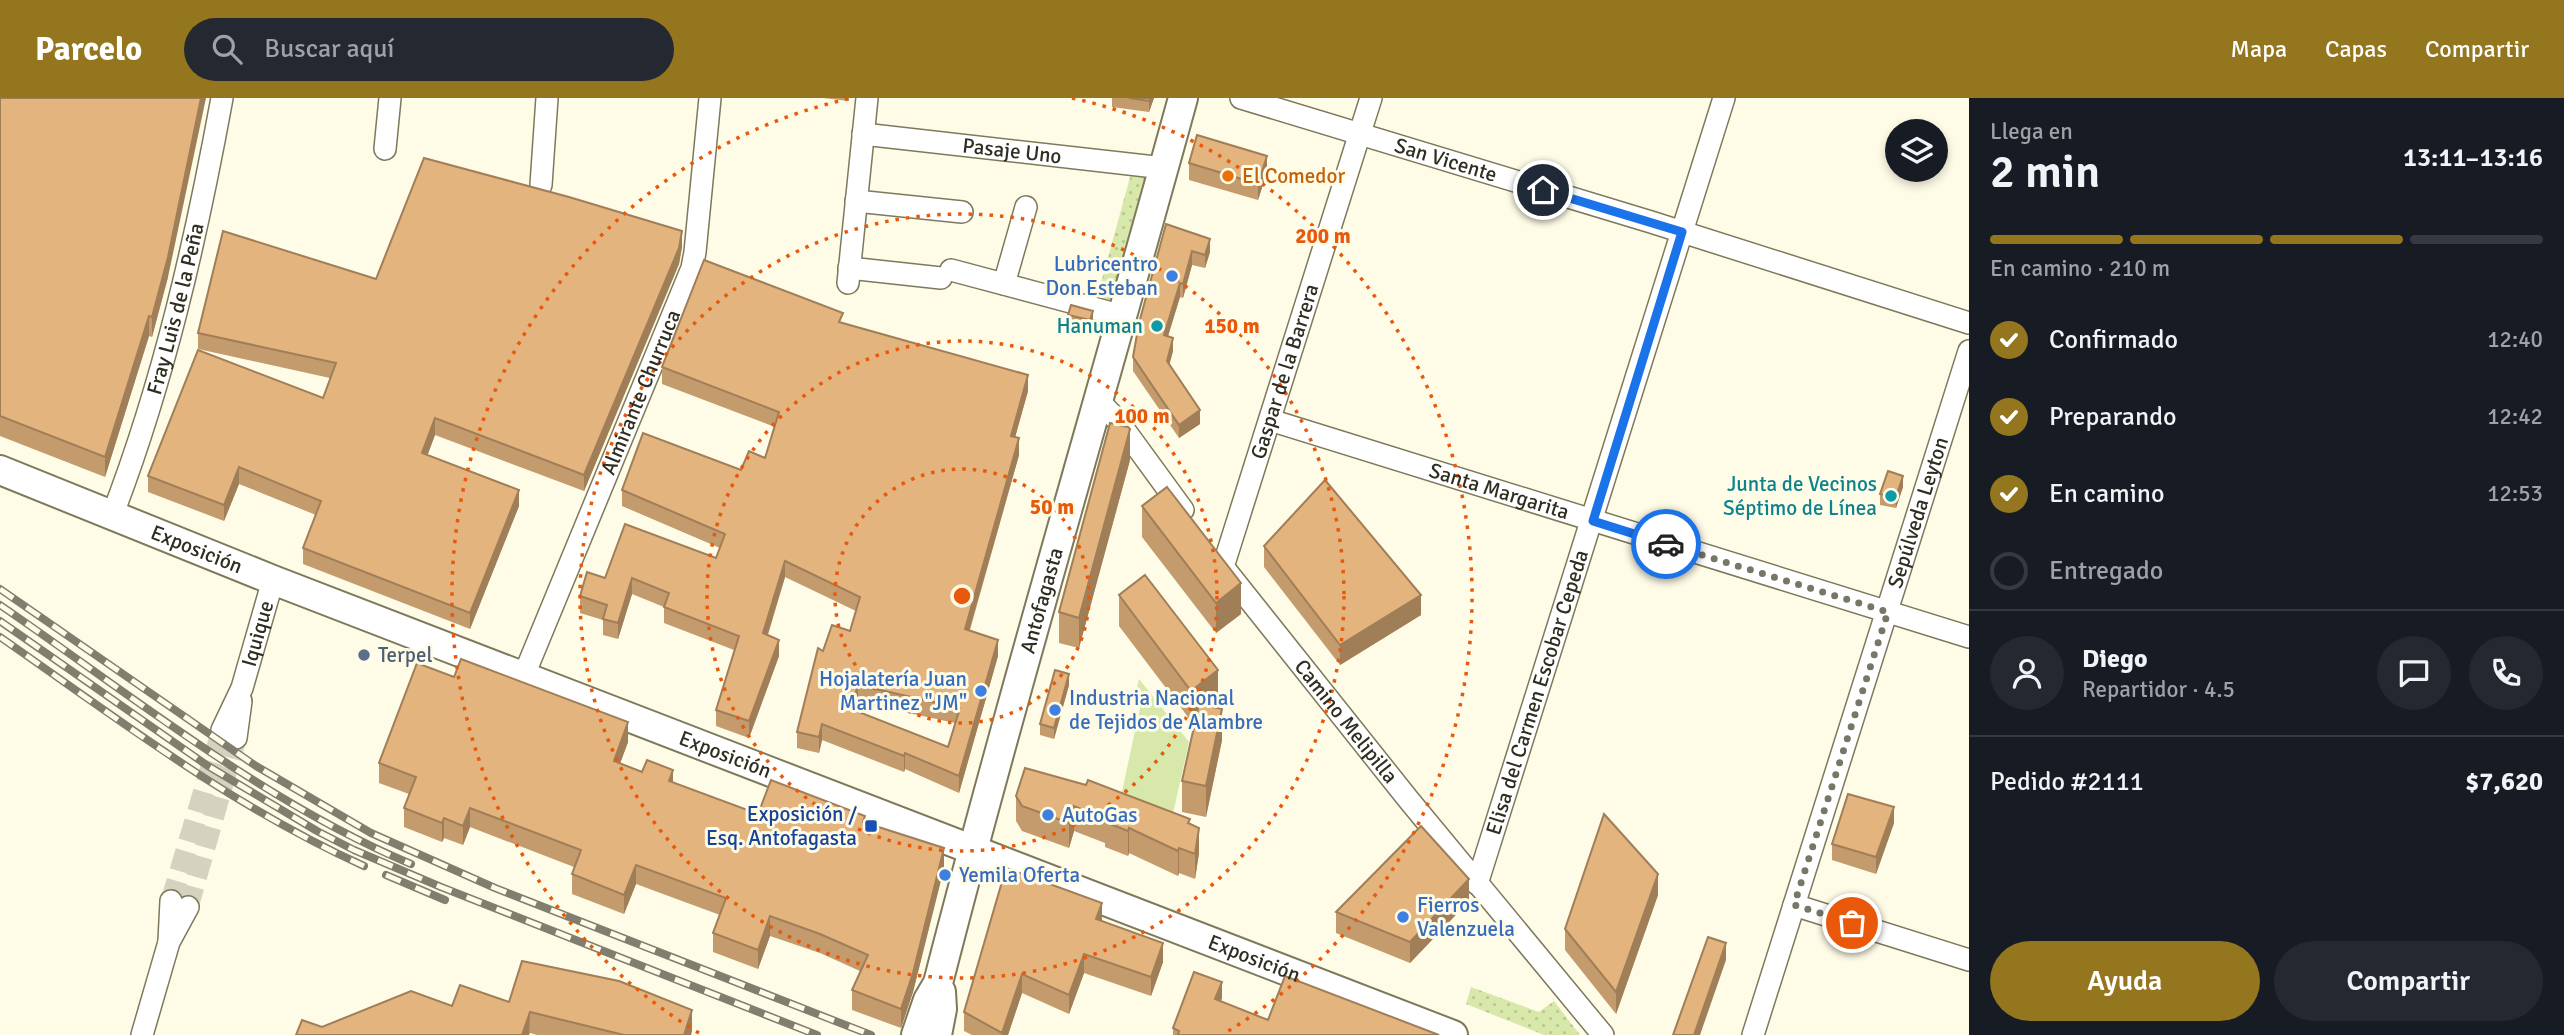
<!DOCTYPE html>
<html lang="es">
<meta charset="utf-8">
<style>
:root{--surface:#171b24;--page:#242831;--text:#f1f3f6;--muted:#9ea1a6;--line:#363941;--accent:#93761d}
body{margin:0;font-family:Signika,sans-serif;background:var(--page);color:var(--text);height:100vh;display:flex;flex-direction:column;font-size:26px;white-space:nowrap}
*{box-sizing:border-box;margin:0}
p{font-size:23px;color:var(--muted)}
.icon{flex:none;width:38px;height:38px;fill:none;stroke:currentColor;stroke-width:2;stroke-linecap:round;stroke-linejoin:round}
.map{position:relative;flex:1;overflow:hidden}
.side{display:flex;flex-direction:column;background:var(--surface);width:595px}
.side>*{flex:none}
.fabs{position:absolute;left:1885px;top:21px;display:grid;gap:14px}
.fabs a{display:grid;place-items:center;width:63px;height:63px;border-radius:50%;background:var(--surface);box-shadow:0 4px 10px #0003;font-size:35px}
.pin{position:absolute;display:grid;place-items:center;width:60px;height:60px;color:#fff;margin:-30px;border:4px solid #fff;border-radius:50%;box-shadow:0 2px 7px #0007}
.courier{position:absolute;display:grid;place-items:center;width:70px;height:70px;margin:-35px;border:5px solid #1a73e8;border-radius:50%;background:#fff;color:#222;box-shadow:0 2px 9px #0007}
.head em{font-style:normal;font-weight:600}
.head div{display:flex;flex-direction:column-reverse}
.head{display:flex;align-items:center;justify-content:space-between;height:119px;padding:0 21px}
h1{font-size:46px;font-weight:600;line-height:52px}
.bar{display:grid;grid-template-columns:repeat(4,1fr);gap:10px 7px;align-content:center;height:84px;padding:0 21px}
.bar i{height:9px;border-radius:5px;background:var(--line)}
.bar .on{background:var(--accent)}
.bar p{grid-column:span 4}
.line{display:flex;align-items:center;gap:18px;padding:0 21px;border-top:2px solid var(--line)}
.line div{flex:1}
.round{display:grid;place-items:center;flex:none;width:74px;height:74px;border-radius:37px;background:var(--page)}
ol{padding:0 21px;list-style:none}
li{display:flex;align-items:center;gap:21px;height:77px}
li p{margin-inline-start:auto}
li .icon{padding:7px;border-radius:50%;background:var(--accent);color:#fff;stroke-width:4}
li:last-child{color:var(--muted)}
li i{width:38px;height:38px;border:4px solid var(--line);border-radius:50%}
.action{display:flex;gap:14px;margin-top:auto;padding:14px 21px}
.action a{flex:1;height:80px;border-radius:42px;background:var(--accent);color:#fff;font-size:28px;font-weight:600;line-height:80px;text-align:center}
.action a+a{background:var(--page);color:var(--text)}
header{display:flex;align-items:center;gap:42px;box-sizing:border-box;height:98px;padding:0 35px;background:var(--accent);color:#fff}
header strong{font-size:33px}
nav{display:flex;gap:38px;margin-inline-start:auto;font-size:24px}
.search{width:490px;height:63px;background:var(--page);display:flex;align-items:center;gap:18px;box-sizing:border-box;padding:0 24px;border-radius:38px;color:var(--muted);font-size:26px}
main{display:flex;flex:1;min-height:0}
.map>svg:first-child{display:block}
</style>
<header>
<strong>Parcelo</strong>
<div class="search"><svg class="icon" aria-label="search" viewBox="0 0 24 24"><circle cx="10" cy="10" r="6"/><path d="M15 15l6 6"/></svg>Buscar aquí</div>
<nav><a>Mapa</a><a>Capas</a><a>Compartir</a></nav>
</header>
<main>
<div class="map">
<svg width="1969" height="937" viewBox="0 0 1969 937">
<defs>
<pattern id="park-dots" width="8" height="8" patternUnits="userSpaceOnUse" patternTransform="scale(1.75)"><rect width="8" height="8" fill="#d7e8aa"/><path d="M2 2h.1M6 6h.1" fill="none" stroke="#b9c792" stroke-width="1.8" stroke-linecap="round"/></pattern>
</defs>
<rect width="100%" height="100%" fill="#fefbe7"/>
<path fill="#d7e8aa" d="M1139 581 1189 644 1171 724 1120 703 1142 601 1136 593Z"/>
<g fill="url(#park-dots)">
<path d="M1132 72 1152 74 1114 213 1095 207Z"/>
<path d="M1471 889 1539 914 1554 903 1580 937H1544L1466 906Z"/>
</g>
<g fill="none" stroke-linecap="round" stroke-linejoin="round">
<g stroke="#d5d2bf" stroke-width="21" stroke-dasharray="21 10" stroke-linecap="butt">
<path d="M171 803 222 632"/>
<path d="M188 809 236 640"/>
</g>
<defs>
<g id="minor">
<path id="s1" d="M1241 0 1651 124 1969 225"/>
<path id="s2" d="M863 36 1164 70"/>
<path d="M385 51 390 0"/>
<path d="M541 87 547 0"/>
<path d="M856 103 962 114"/>
<path d="M849 170 941 180"/>
<path d="M951 172 1123 218"/>
<path d="M848 185 867 0"/>
<path d="M1004 186 1026 109"/>
<path d="M1099 303 1118 323 1183 412"/>
<path id="s3" d="M1270 322 1969 539"/>
<path id="s4" d="M112 418C164 283 196 142 222 0"/>
<path id="s5" d="M1223 469 1371 0"/>
<path id="s6" d="M1224 470 1408 701 1603 937"/>
<path id="s7" d="M524 577 692 170 695 154 710 0"/>
<path id="s8" d="M222 632 242 590 273 482"/>
<path d="M236 640 241 603"/>
<path id="s9" d="M1477 786 1724 0"/>
<path d="M1794 807 1969 862"/>
<path d="M169 843 171 803"/>
<path d="M142 937 169 844 188 809"/>
<path id="s10" d="M1753 937 1969 253"/>
</g>
<g id="major">
<path id="s11" d="M0 372 273 482 1453 937"/>
<path id="s12" d="M916 937 928 902 938 885C1014 589 1102 295 1183 0"/>
<path d="M937 937 942 911 941 894"/>
</g>
</defs>
<use href="#minor" stroke="#7e795b" stroke-width="24"/>
<use href="#major" stroke="#7e795b" stroke-width="32"/>
<use href="#minor" stroke="#fff" stroke-width="21"/>
<use href="#major" stroke="#fff" stroke-width="28"/>
<defs>
<g id="rail">
<path d="M0 491 256 668 371 735 495 790 871 937"/>
<path d="M0 507C130 596 265 705 411 766"/>
<path d="M0 523 208 668 317 733 354 752 441 789 817 937"/>
<path d="M0 539C118 621 233 709 364 768"/>
<path d="M386 777 445 802"/>
</g>
</defs>
<use href="#rail" stroke="#807e6e" stroke-width="8"/>
<use href="#rail" stroke="#fefbe7" stroke-width="5" stroke-dasharray="16" stroke-linecap="butt"/>
</g>
<g fill="#c39b6c" fill-rule="evenodd">
<path d="M0 0 168 179 152 239 149 238 105 379 0 338Z"/>
<path d="M823 0H849V3Z"/>
<path d="M1112 0H1154L1149 14 1112 9Z"/>
<path d="M1189 65 1267 74 1258 102 1189 82Z"/>
<path d="M1166 126 1210 154 1205 170 1192 167 1183 200 1180 199 1168 238 1173 253 1169 266 1200 326 1179 340 1133 273V259Z"/>
<path d="M682 149 679 166 584 393 435 337 427 357 519 408 470 531 303 466V450L316 417 239 386 224 423 148 394V378L323 300 330 280 198 251V235L376 181Z"/>
<path d="M1071 207 1093 224 1090 233 1068 228V217Z"/>
<path d="M843 225 1028 293 1015 339 1019 357 970 532 998 558 959 695 905 671 904 674 822 642 819 655 797 650V634L823 553 850 533 856 513 785 479 768 537 779 558 749 640 716 628V612L734 552 664 525V509L632 496 618 541 603 537V522L580 515V498L605 480 716 460 720 450 622 408V392L741 372 765 360 775 329 662 286V269ZM858 604 955 625 948 649 855 613Z"/>
<path d="M1130 362 1079 550 1059 545V514Z"/>
<path d="M1903 389 1896 410 1880 407V396Z"/>
<path d="M1142 408 1241 516 1216 535 1142 439Z"/>
<path d="M1264 448 1421 517 1340 567 1264 469Z"/>
<path d="M1119 497 1218 603 1210 609 1222 642 1206 719 1182 714V683L1196 619 1191 623 1119 528Z"/>
<path d="M1069 587 1054 641 1040 637V626Z"/>
<path d="M628 644 620 665 758 716 865 725 944 770 913 894 901 930 852 912V892L860 873 820 855 770 838 758 871 713 854V835L720 817 636 786 624 816 572 796V776L574 769 470 729 463 747 444 740 442 744 404 729V710L409 696 379 685V665Z"/>
<path d="M1016 698 1190 726 1199 755 1195 781 1179 775 1178 778 1129 755 1128 758 1105 749V745L1074 733 1069 750 1022 733 1016 723Z"/>
<path d="M1894 725 1876 776 1832 762V746Z"/>
<path d="M1658 797 1616 916 1565 852V831Z"/>
<path d="M1469 803 1410 865 1336 835V814Z"/>
<path d="M1102 823 1163 864 1151 898 1084 875 1069 916 1022 895 1008 937H972L964 933V914Z"/>
<path d="M1222 900 1221 903 1268 922 1439 937H1173V930Z"/>
<path d="M509 904 692 932 691 937H537L530 935 529 937H296L322 929 452 908Z"/>
</g>
<g fill="#9f7e58">
<path d="M201 0H206L168 179 152 239V219Z"/>
<path d="M1150 0H1154L1149 14V3Z"/>
<path d="M1267 58V74L1258 102V86Z"/>
<path d="M682 133V149L679 166 584 393V377Z"/>
<path d="M1210 141V154L1205 170V157Z"/>
<path d="M1192 153V167L1183 200V186Z"/>
<path d="M1180 185V199L1164 251V237Z"/>
<path d="M1093 213V224L1090 233V222Z"/>
<path d="M149 218V238L105 379V359Z"/>
<path d="M1173 240V253L1167 276V263Z"/>
<path d="M1028 277V293L1011 354V338Z"/>
<path d="M1200 312V326L1179 340V327Z"/>
<path d="M435 320V337L422 372V355Z"/>
<path d="M1130 331V362L1079 550V520Z"/>
<path d="M1019 340V357L965 547V531Z"/>
<path d="M239 369V386L224 423V407Z"/>
<path d="M1903 378V389L1896 410V399Z"/>
<path d="M519 392V408L470 531V515Z"/>
<path d="M785 463V479L763 551V535Z"/>
<path d="M632 480V496L618 541V525Z"/>
<path d="M1241 485V516L1216 535V505Z"/>
<path d="M1421 497V517L1340 567V547Z"/>
<path d="M779 542V558L749 640V623Z"/>
<path d="M998 542V558L959 695V678Z"/>
<path d="M1218 572V603L1191 623V593Z"/>
<path d="M1069 576V587L1054 641V630Z"/>
<path d="M858 587V604L851 628V611Z"/>
<path d="M1222 611V642L1206 719V688Z"/>
<path d="M628 624V644L614 682V663Z"/>
<path d="M822 626V642L819 655V639Z"/>
<path d="M905 655V671L904 674V658Z"/>
<path d="M673 672V692L669 683Z"/>
<path d="M1074 708V733L1069 750V725Z"/>
<path d="M1894 709V725L1876 776V759Z"/>
<path d="M470 710V729L463 747V728Z"/>
<path d="M444 720V740L442 744V725Z"/>
<path d="M1129 730V755L1128 758V733Z"/>
<path d="M1199 730V755L1195 781V756Z"/>
<path d="M944 750V770L913 894 901 930V911Z"/>
<path d="M1179 750V775L1178 778V753Z"/>
<path d="M636 767V786L624 816V797Z"/>
<path d="M1658 776V797L1616 916V894Z"/>
<path d="M1469 781V803L1410 865V844Z"/>
<path d="M1102 805V824L1096 821Z"/>
<path d="M770 818V838L758 871V852Z"/>
<path d="M1163 845V864L1151 898V879Z"/>
<path d="M1726 845V862L1700 937H1694Z"/>
<path d="M1084 856V875L1069 916V897Z"/>
<path d="M1022 876V895L1008 937H1002Z"/>
<path d="M1222 884V900L1215 917V901Z"/>
<path d="M692 912V932L691 937H684Z"/>
<path d="M530 914 529 937H522Z"/>
</g>
<g fill="#e3b47e" stroke="#9f7e58" stroke-width="2" fill-rule="evenodd">
<path d="M0 0H201L168 159 152 219 149 218 105 359 0 318Z"/>
<path d="M1129 0H1150L1149 3Z"/>
<path d="M1197 37 1267 58 1258 86 1189 65Z"/>
<path d="M424 60 569 99 682 133 679 150 584 377 435 320 422 355 519 392 470 515 303 450 321 403 239 369 224 407 148 378 198 252 323 300 336 265 198 235 223 133 376 181Z"/>
<path d="M1166 126 1210 141 1205 157 1192 153 1183 186 1180 185 1164 237 1173 240 1167 263 1200 312 1179 327 1133 259 1139 225Z"/>
<path d="M704 162 843 215 839 224 1028 277 1011 338 1019 340 965 531 998 542 959 678 905 655 904 658 822 626 819 639 797 634 818 550 823 553 832 527 850 533 860 499 785 463 763 535 779 542 749 623 716 612 739 538 664 509 669 495 632 480 618 525 603 521 607 507 580 498 587 474 605 480 625 426 716 460 725 436 622 392 643 335 741 372 749 353 765 360 779 314 662 269ZM858 587 960 610 948 649 851 611Z"/>
<path d="M1071 207 1093 213 1090 222 1068 217Z"/>
<path d="M1110 325 1128 329 1130 331 1079 520 1059 514Z"/>
<path d="M1888 373 1903 378 1896 399 1880 396Z"/>
<path d="M1325 382 1421 497 1340 547 1264 448Z"/>
<path d="M1167 389 1241 485 1216 505 1142 408Z"/>
<path d="M1145 477 1218 572 1191 593 1119 497Z"/>
<path d="M461 561 628 624 614 663 642 674 647 662 673 672 669 683 758 716 771 682 865 718 863 724 944 750 913 875 901 911 852 892 868 857 820 836 770 818 758 852 713 835 726 800 636 767 624 797 572 776 581 752 470 710 463 728 444 720 442 725 404 710 416 679 379 665 417 565 454 579Z"/>
<path d="M1055 572 1069 576 1054 630 1040 626Z"/>
<path d="M1199 606 1222 611 1206 688 1182 683Z"/>
<path d="M1025 670 1086 687 1088 682 1190 721 1188 725 1199 730 1195 756 1179 750 1178 753 1129 730 1128 733 1105 724 1106 721 1074 708 1069 725 1022 708 1016 698Z"/>
<path d="M1848 696 1894 709 1876 759 1832 746Z"/>
<path d="M1604 716 1658 776 1616 894 1565 831Z"/>
<path d="M1421 728 1469 781 1410 844 1336 814Z"/>
<path d="M1006 770 1102 805 1096 821 1163 845 1151 879 1084 856 1069 897 1022 876 1002 935 964 914Z"/>
<path d="M1708 839 1726 845 1694 937H1673Z"/>
<path d="M522 863 619 883 692 912 684 937H624L530 914 522 937H296L302 922 322 929 411 893 452 908 460 887 509 904Z"/>
<path d="M1194 874 1222 884 1215 901 1268 922 1285 878 1439 937H1178L1179 933 1173 930Z"/>
</g>
<g fill="none" stroke-linecap="round" stroke-linejoin="round">
<path stroke="#787666" stroke-width="7" stroke-dasharray="0 12.6" d="M1666 446 1888 514 1794 807 1852 825"/>
<path stroke="#1a73e8" stroke-width="9" d="M1543 92 1682 134 1593 423 1666 446"/>
</g>
<g fill="none" stroke="#e8590c" stroke-width="3.5" stroke-dasharray="3.5 7">
<circle cx="962" cy="498" r="127"/>
<circle cx="962" cy="498" r="255"/>
<circle cx="962" cy="498" r="382"/>
<path d="M699 935A510 510 0 0 1 852 0M1072 0A510 510 0 0 1 1225 935"/>
</g>
<circle fill="#e8710a" stroke="#fefbe7" stroke-width="2.5" cx="1228" cy="78" r="7"/>
<g fill="#3f7fe0" stroke="#fefbe7" stroke-width="2.5">
<circle cx="1172" cy="178" r="7"/>
<circle cx="981" cy="593" r="7"/>
<circle cx="1055" cy="612" r="7"/>
<circle cx="1048" cy="717" r="7"/>
<circle cx="945" cy="777" r="7"/>
<circle cx="1403" cy="819" r="7"/>
</g>
<g fill="#0f9aa8" stroke="#fefbe7" stroke-width="2.5">
<circle cx="1157" cy="228" r="7"/>
<circle cx="1891" cy="398" r="7"/>
</g>
<circle fill="#5c6f8a" stroke="#fefbe7" stroke-width="2.5" cx="364" cy="557" r="7"/>
<rect fill="#1a4fb4" stroke="#fefbe7" stroke-width="2.5" x="864" y="721" width="14" height="14" rx="3.5"/>
<g text-anchor="middle" stroke-width="6" stroke-linejoin="round" paint-order="stroke">
<g font-size="21" fill="#302e21" stroke="#fefbe7">
<text dy="7" stroke="none"><textPath href="#s2" startOffset="150">Pasaje Uno</textPath></text>
<text dy="7" stroke="none"><textPath href="#s1" startOffset="214">San Vicente</textPath></text>
<text dy="7" stroke="none"><textPath href="#s4" startOffset="217">Fray Luis de la Peña</textPath></text>
<text dy="7" stroke="none"><textPath href="#s5" startOffset="205">Gaspar de la Barrera</textPath></text>
<text dy="7" stroke="none"><textPath href="#s7" startOffset="306">Almirante Churruca</textPath></text>
<text dy="7" stroke="none"><textPath href="#s3" startOffset="240">Santa Margarita</textPath></text>
<text dy="7" stroke="none"><textPath href="#s10" startOffset="548">Sepúlveda Leyton</textPath></text>
<text dy="7" stroke="none"><textPath href="#s11" startOffset="212">Exposición</textPath></text>
<text dy="7" stroke="none"><textPath href="#s12" startOffset="453">Antofagasta</textPath></text>
<text dy="7" stroke="none"><textPath href="#s8" startOffset="103">Iquique</textPath></text>
<text dy="7" stroke="none"><textPath href="#s9" startOffset="201">Elisa del Carmen Escobar Cepeda</textPath></text>
<text dy="7" stroke="none"><textPath href="#s6" startOffset="196">Camino Melipilla</textPath></text>
<text dy="7" stroke="none"><textPath href="#s11" startOffset="779">Exposición</textPath></text>
<text dy="7" stroke="none"><textPath href="#s11" startOffset="1346">Exposición</textPath></text>
</g>
<g font-size="21" fill="#c56008" stroke="#fefbe7" text-anchor="start">
<text x="1242" y="85">El Comedor</text>
</g>
<g font-size="21" fill="#366cbe" stroke="#fefbe7" text-anchor="start">
<text x="1158" y="173" text-anchor="end">Lubricentro<tspan x="1158" dy="24">Don Esteban</tspan></text>
<text x="967" y="588" text-anchor="end">Hojalatería Juan<tspan x="967" dy="24">Martinez "JM"</tspan></text>
<text x="1069" y="607">Industria Nacional<tspan x="1069" dy="24">de Tejidos de Alambre</tspan></text>
<text x="1062" y="724">AutoGas</text>
<text x="959" y="784">Yemila Oferta</text>
<text x="1417" y="814">Fierros<tspan x="1417" dy="24">Valenzuela</tspan></text>
</g>
<g font-size="21" fill="#0d838f" stroke="#fefbe7" text-anchor="end">
<text x="1143" y="235">Hanuman</text>
<text x="1877" y="393">Junta de Vecinos<tspan x="1877" dy="24">Séptimo de Línea</tspan></text>
</g>
<g font-size="21" fill="#4e5e75" stroke="#fefbe7" text-anchor="start">
<text x="378" y="564">Terpel</text>
</g>
<g font-size="21" fill="#164399" stroke="#fefbe7" text-anchor="end">
<text x="857" y="723">Exposición /<tspan x="857" dy="24">Esq. Antofagasta</tspan></text>
</g>
</g>
<circle cx="962" cy="498" r="10" fill="#e8590c" stroke="#fefbe7" stroke-width="3.5"/>
<g font-size="21" text-anchor="middle" font-weight="bold" fill="#e8590c" stroke="#fefbe7" stroke-width="6" stroke-linejoin="round" paint-order="stroke">
<text x="1323" y="145">200 m</text>
<text x="1232" y="235">150 m</text>
<text x="1142" y="325">100 m</text>
<text x="1052" y="416">50 m</text>
</g>
</svg>
<div class="fabs">
<a><svg class="icon" aria-label="layers" viewBox="0 0 24 24"><path d="M12 4l9 5-9 5-9-5zM3 14l9 5 9-5"/></svg></a>
</div>
<div class="pin" style="left:1852px;top:825px;background:#ea580c"><svg class="icon" aria-label="bag" viewBox="0 0 24 24"><path d="M5 8h14l-1 12H6zM9 8a3 3 0 0 1 6 0"/></svg></div>
<div class="pin" style="left:1543px;top:92px;background:#1f2937"><svg class="icon" aria-label="home" viewBox="0 0 24 24"><path d="M3 11l9-7 9 7M6 9v11h12V9"/></svg></div>
<div class="courier" style="left:1666px;top:446px"><svg class="icon" aria-label="car" viewBox="0 0 24 24"><path d="M5 17H2v-5l4-1 3-4h7l3 4 3 1v5h-3M9 17h6M6 11h13"/><circle cx="7" cy="17" r="2"/><circle cx="17" cy="17" r="2"/></svg></div>
</div>
<section class="side">
<div class="head"><div><h1>2 min</h1><p>Llega en</p></div><em>13:11–13:16</em></div>
<div class="bar"><i class="on"></i><i class="on"></i><i class="on"></i><i></i><p>En camino · 210 m</p></div>
<ol>
<li><svg class="icon" aria-label="check" viewBox="0 0 24 24"><path d="M5 12l5 5 9-10"/></svg>Confirmado<p>12:40</p></li>
<li><svg class="icon" aria-label="check" viewBox="0 0 24 24"><path d="M5 12l5 5 9-10"/></svg>Preparando<p>12:42</p></li>
<li><svg class="icon" aria-label="check" viewBox="0 0 24 24"><path d="M5 12l5 5 9-10"/></svg>En camino<p>12:53</p></li>
<li><i></i>Entregado</li>
</ol>
<div class="line" style="height:126px"><a class="round"><svg class="icon" aria-label="person" viewBox="0 0 24 24"><circle cx="12" cy="8" r="4"/><path d="M4 21q1-7 8-7t8 7"/></svg></a><div><b>Diego</b><p>Repartidor · 4.5</p></div><a class="round"><svg class="icon" aria-label="chat" viewBox="0 0 24 24"><path d="M4 5h16v11H9l-5 4z"/></svg></a><a class="round"><svg class="icon" aria-label="phone" viewBox="0 0 24 24"><path d="M5 4h4l2 5-3 2q2 4 5 5l2-3 5 2v4C11 20 4 13 5 4z"/></svg></a></div>
<div class="line" style="height:91px"><div>Pedido #2111</div><b>$7,620</b></div>
<div class="action"><a>Ayuda</a><a>Compartir</a></div>
</section>
</main>
